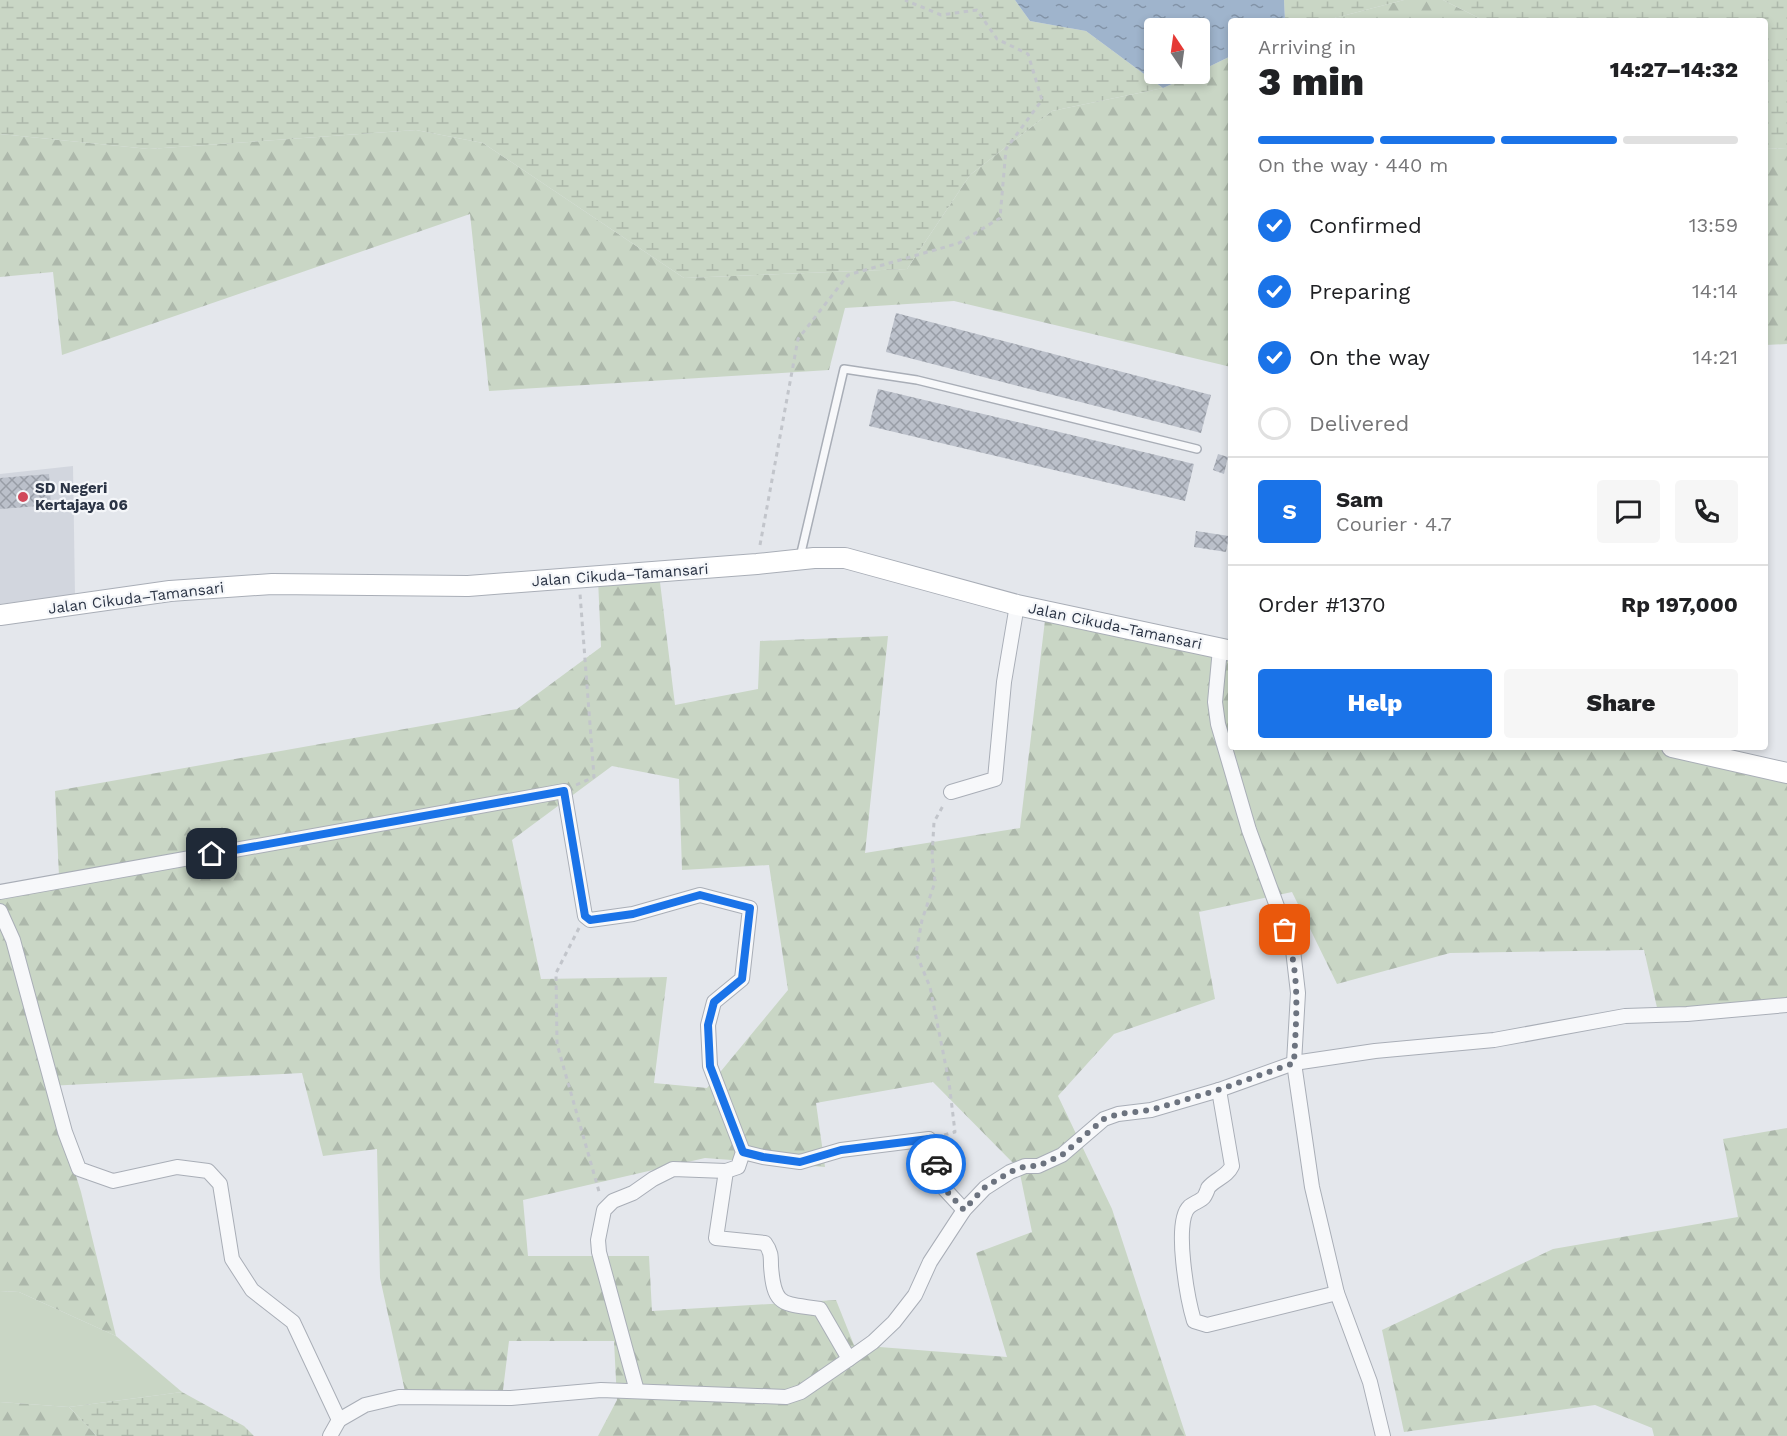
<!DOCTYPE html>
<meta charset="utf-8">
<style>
:root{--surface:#fff;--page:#f6f6f6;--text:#202124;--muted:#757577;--line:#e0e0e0;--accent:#1a73e8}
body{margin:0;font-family:"Work Sans",sans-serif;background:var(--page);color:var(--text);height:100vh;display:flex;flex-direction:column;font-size:22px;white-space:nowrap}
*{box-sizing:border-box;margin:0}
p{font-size:20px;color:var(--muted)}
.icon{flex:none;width:33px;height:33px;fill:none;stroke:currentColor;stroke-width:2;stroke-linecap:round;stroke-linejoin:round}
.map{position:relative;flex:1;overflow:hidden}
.sheet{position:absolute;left:1228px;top:18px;width:540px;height:732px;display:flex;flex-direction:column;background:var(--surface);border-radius:6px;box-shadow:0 3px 9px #0003}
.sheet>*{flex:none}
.needle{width:39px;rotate:347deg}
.fabs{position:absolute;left:1144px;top:18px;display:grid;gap:12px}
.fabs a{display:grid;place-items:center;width:66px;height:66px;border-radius:6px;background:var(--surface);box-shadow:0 3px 9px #0003;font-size:30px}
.pin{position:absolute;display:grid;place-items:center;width:51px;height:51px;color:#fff;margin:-26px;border-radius:12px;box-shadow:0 3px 9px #0006}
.courier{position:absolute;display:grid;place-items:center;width:60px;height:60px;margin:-30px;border:4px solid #1a73e8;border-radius:50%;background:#fff;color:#222;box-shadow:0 2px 8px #0007}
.head em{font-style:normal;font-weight:800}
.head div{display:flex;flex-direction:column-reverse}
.head{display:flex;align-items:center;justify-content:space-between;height:102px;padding:0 30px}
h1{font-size:39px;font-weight:800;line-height:45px}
.bar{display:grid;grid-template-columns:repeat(4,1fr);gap:9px 6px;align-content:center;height:72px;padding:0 30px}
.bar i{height:8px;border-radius:4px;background:var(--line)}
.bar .on{background:var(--accent)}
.bar p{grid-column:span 4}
.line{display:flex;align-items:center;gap:15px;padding:0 30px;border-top:2px solid var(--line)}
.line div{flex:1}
.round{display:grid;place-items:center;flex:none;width:63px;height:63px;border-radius:6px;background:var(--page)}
ol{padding:0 30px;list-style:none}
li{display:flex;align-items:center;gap:18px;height:66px}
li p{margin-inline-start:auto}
li .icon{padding:6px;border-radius:50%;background:var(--accent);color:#fff;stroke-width:4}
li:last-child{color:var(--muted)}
li i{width:33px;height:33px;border:3px solid var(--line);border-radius:50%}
.button{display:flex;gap:12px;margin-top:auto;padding:12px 30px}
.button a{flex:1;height:69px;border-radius:6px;background:var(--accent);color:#fff;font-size:24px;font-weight:800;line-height:69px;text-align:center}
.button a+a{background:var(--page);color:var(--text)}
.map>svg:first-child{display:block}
</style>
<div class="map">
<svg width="1787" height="1436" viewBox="0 0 1787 1436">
<defs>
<pattern id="forest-firs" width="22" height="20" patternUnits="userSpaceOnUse" patternTransform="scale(1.5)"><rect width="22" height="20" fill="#c9d6c5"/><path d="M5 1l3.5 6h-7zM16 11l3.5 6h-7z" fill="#adb8ab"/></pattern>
<pattern id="wetland-marsh" width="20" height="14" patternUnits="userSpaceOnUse" patternTransform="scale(1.5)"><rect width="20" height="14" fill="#c9d6c5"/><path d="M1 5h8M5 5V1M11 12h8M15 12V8" fill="none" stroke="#adb8ab"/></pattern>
<pattern id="water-ripples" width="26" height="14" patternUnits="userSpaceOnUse" patternTransform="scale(1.5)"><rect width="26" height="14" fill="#9fb4cc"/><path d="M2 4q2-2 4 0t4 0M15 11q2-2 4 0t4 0" fill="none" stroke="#8293a7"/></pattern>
<pattern id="building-cross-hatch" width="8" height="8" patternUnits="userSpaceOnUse" patternTransform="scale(1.5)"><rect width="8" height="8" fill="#bbc0ca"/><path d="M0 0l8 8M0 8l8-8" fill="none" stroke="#989da6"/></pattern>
</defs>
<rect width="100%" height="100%" fill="#e4e7ec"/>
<path fill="#d2d6de" d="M73 466 75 595 0 604V474Z"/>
<path fill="#c9d6c5" d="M0 1291 19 1292 116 1336 182 1392 69 1407 0 1402Z"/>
<g fill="url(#forest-firs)" fill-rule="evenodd">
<path d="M1404 0H1443L1485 21H1323Z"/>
<path d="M1231 56V367L954 301 845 308 829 370 489 391 470 214 62 355 53 272 0 277V134L149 149 416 130 483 143 684 278 907 269 970 175 1052 111 1163 88 1194 74H1200V71Z"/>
<path d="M1787 148V344L1766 345V149Z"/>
<path d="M659 574 675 705 758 689 760 641 888 636 865 853 1020 828 1046 612 1231 646 1232 747H1682L1787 772V1001L1658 1012 1644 950 1450 953 1337 984 1292 892 1199 912 1215 999 1114 1034 1058 1096 1112 1209 1186 1436H598L617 1400 614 1341H509L503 1390 406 1396 380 1278 377 1149 323 1156 302 1073 48 1086 81 1192 116 1336 19 1292 0 1291V887L59 876 55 791 517 709 601 647 598 579ZM612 766 679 779 682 870 769 865 788 990 707 1088 654 1083 667 977 541 979 512 840ZM933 1082 1019 1169 1032 1232 976 1253 1007 1357 854 1345 836 1300 652 1311 649 1256H528L523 1200 705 1158 825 1167 816 1103Z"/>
<path d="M1787 1128V1436H1654L1652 1428 1595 1405 1404 1432 1382 1330 1553 1249 1738 1217 1723 1139Z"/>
<path d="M0 1402 69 1407 97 1436H0Z"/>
</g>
<g fill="url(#wetland-marsh)">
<path d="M0 0H1015L1030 21 1086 31 1163 88 1052 111 970 175 907 269 684 278 483 143 416 130 149 149 0 134Z"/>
<path d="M1284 0H1404L1323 21H1285Z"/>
<path d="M1443 0H1787V148L1766 149V21H1485Z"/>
<path d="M182 1392 244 1426 254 1436H97L69 1407Z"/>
</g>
<path fill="url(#water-ripples)" d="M1015 0H1284L1285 21H1232L1231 56 1200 71V28H1155V74H1194L1163 88 1086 31 1030 21Z"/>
<g fill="url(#building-cross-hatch)">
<path d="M896 313 1211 395 1201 433 886 352Z"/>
<path d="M878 389 1194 464 1185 501 869 426Z"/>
<path d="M1218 454 1228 457 1224 474 1213 470Z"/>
<path d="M49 474 51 505 0 509V478Z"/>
<path d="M1196 531 1229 536 1226 552 1194 547Z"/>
</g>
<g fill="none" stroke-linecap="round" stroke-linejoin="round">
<defs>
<path id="lane" d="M800 557 844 369 917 380 1197 449"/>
<g id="street">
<path d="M1220 649 1215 702 1218 724 1249 830 1293 950 1298 993 1294 1063 1312 1187 1337 1293 1370 1382 1383 1436"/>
<path d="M951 792 995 779 1004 682 1017 605"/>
<path d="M0 892 564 791 585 916 590 920 633 914 700 895 750 908 742 979 714 1002 708 1025 710 1066 743 1152 738 1167 726 1171 673 1169 653 1179 633 1193 613 1201 604 1210 598 1240 599 1252 637 1391"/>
<path d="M0 911 13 940 65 1132 79 1169 113 1181 177 1167 208 1171 220 1184 232 1259 252 1290 293 1322 339 1420"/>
<path d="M1219 1090 1232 1166C1227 1177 1215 1179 1208 1188 1208 1189 1205 1196 1204 1197 1201 1201 1193 1203 1189 1207 1173 1222 1188 1301 1194 1321L1207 1325 1337 1293"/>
<path d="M743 1152 763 1157 800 1162 841 1150 929 1139 940 1184 964 1210"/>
<path d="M726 1171 716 1238 765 1243C771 1251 771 1256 771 1266 774 1308 783 1303 820 1309L849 1359"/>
<path d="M330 1436 339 1420 365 1405 399 1397 511 1398 601 1390 786 1397 801 1392 849 1359 873 1342 894 1322 915 1295 930 1262 964 1210 985 1188 1010 1172 1025 1166H1038L1062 1155 1104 1119 1118 1114 1151 1110 1219 1090 1294 1063 1375 1051 1494 1040 1625 1016 1687 1014 1787 1005"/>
</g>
<g id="secondary">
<path d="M0 615 170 591 272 584 468 586 757 564 814 558H845L1017 605 1232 651"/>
<path d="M1672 747 1787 773"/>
</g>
</defs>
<use href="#lane" stroke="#a9aeb7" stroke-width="10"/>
<use href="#street" stroke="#a9aeb7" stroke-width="16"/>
<use href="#secondary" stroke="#a9aeb7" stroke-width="22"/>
<g stroke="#c2c5cb" stroke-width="3" stroke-dasharray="4.5 4.5" stroke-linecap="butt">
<path d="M760 545 798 339 848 275 959 243 1000 218 1006 149 1042 100 1028 54 997 39 977 10 941 15 905 0"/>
<path d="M576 785 594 777 580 594"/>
<path d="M579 928 556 973 557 1044 600 1195"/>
<path d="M944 1135 955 1132 949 1082 930 987 916 953 922 920 935 882 932 856 934 822 944 804"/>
</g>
<use href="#lane" stroke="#f7f8fa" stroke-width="7"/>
<use href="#street" stroke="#f7f8fa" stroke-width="14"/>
<use href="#secondary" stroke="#fff" stroke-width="20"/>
</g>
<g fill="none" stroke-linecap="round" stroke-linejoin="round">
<path stroke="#6c737f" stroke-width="6" stroke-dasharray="0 10.8" d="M936 1164 940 1184 964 1210 984 1188 1010 1172 1026 1166H1038L1062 1155 1104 1119 1118 1114 1151 1110 1218 1090 1294 1063C1296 1018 1301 974 1285 930"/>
<path stroke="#1a73e8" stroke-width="8" d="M212 854 564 791 585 916 590 920 633 914 700 895 750 908 742 979 714 1002 708 1025 710 1066 743 1152 763 1157 800 1162 841 1150 929 1139 936 1164"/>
</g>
<circle fill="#d1495b" stroke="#f4f6f9" stroke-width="2" cx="23" cy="497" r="6"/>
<g text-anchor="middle" stroke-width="4.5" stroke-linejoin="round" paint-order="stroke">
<g font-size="15" font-weight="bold" fill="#2b3445" stroke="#f4f6f9" text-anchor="start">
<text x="35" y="493">SD Negeri<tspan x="35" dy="17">Kertajaya 06</tspan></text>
</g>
<g font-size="15" fill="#2b3445" stroke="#f4f6f9">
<text transform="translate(620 575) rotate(-4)" y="5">Jalan Cikuda–Tamansari</text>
<text transform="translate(136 598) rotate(-7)" y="5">Jalan Cikuda–Tamansari</text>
<text transform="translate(1115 626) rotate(12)" y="5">Jalan Cikuda–Tamansari</text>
</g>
</g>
</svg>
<div class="fabs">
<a><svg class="needle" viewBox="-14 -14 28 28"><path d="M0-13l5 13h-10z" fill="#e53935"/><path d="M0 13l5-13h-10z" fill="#757577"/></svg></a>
</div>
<div class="pin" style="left:1285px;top:930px;background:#ea580c"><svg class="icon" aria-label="bag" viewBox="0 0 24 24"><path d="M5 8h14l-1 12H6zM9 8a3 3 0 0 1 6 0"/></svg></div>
<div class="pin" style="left:212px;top:854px;background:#1f2937"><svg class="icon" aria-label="home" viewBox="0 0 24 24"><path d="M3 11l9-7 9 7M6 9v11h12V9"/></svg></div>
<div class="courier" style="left:936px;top:1164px"><svg class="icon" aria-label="car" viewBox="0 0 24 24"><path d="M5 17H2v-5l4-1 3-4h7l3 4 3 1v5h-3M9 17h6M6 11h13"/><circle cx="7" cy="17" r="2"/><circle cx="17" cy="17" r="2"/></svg></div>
<section class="sheet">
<div class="head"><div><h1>3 min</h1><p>Arriving in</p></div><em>14:27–14:32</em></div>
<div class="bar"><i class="on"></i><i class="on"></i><i class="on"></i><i></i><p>On the way · 440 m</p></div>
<ol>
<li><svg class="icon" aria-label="check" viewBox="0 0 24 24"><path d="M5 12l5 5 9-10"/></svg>Confirmed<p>13:59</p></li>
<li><svg class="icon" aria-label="check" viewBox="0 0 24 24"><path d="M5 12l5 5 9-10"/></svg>Preparing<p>14:14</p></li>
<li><svg class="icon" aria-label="check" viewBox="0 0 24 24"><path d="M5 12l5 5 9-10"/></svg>On the way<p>14:21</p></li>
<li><i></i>Delivered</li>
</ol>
<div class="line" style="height:108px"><b class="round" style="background:var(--accent);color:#fff">S</b><div><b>Sam</b><p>Courier · 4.7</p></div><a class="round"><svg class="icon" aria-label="chat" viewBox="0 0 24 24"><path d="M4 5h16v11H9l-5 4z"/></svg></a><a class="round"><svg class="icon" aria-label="phone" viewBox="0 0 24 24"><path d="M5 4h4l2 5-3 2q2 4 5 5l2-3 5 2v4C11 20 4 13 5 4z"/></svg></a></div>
<div class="line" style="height:78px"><div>Order #1370</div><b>Rp 197,000</b></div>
<div class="button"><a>Help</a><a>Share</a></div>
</section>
</div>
